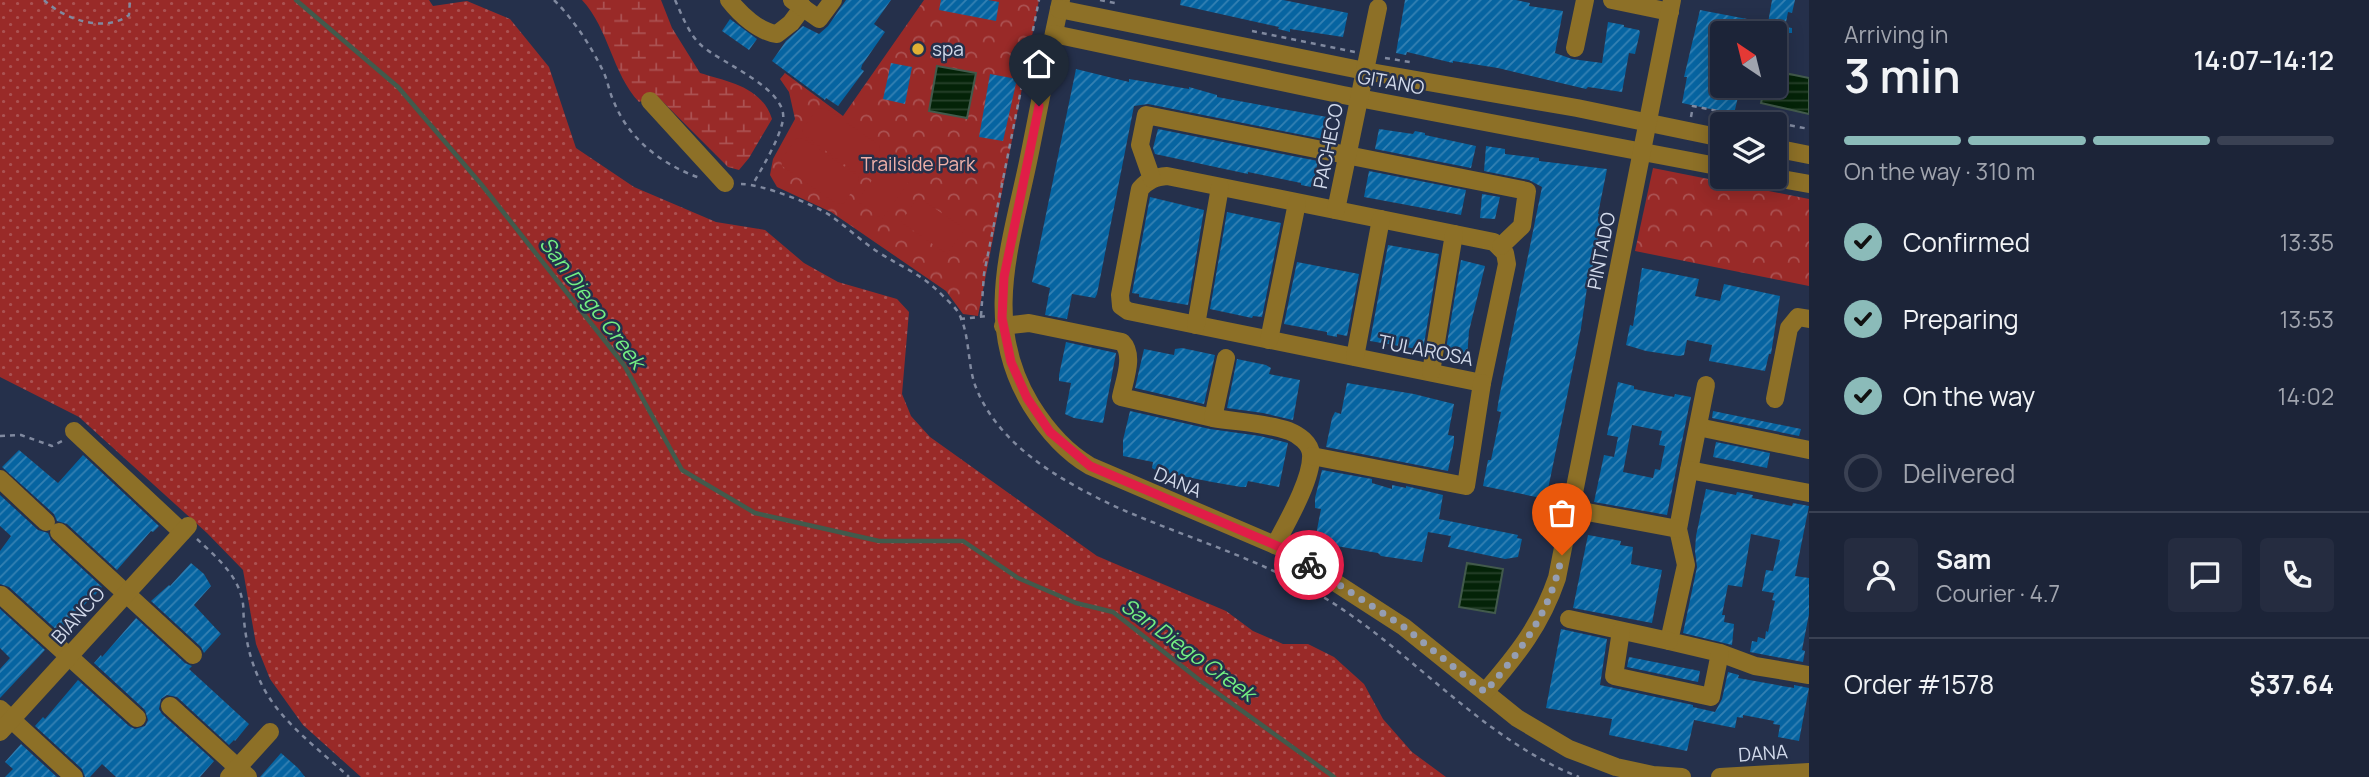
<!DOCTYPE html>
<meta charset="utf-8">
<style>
:root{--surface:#1c2438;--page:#252c40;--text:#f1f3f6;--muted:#a0a4ae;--line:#3a4153;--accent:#8bbbb9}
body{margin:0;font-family:Manrope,sans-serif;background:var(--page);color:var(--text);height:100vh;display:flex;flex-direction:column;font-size:26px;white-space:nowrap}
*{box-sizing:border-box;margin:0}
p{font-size:23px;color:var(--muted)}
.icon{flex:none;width:38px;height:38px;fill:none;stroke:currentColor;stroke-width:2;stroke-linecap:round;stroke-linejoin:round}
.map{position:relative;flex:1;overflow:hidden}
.panel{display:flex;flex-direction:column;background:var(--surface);width:560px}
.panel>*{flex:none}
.needle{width:46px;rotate:325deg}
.controls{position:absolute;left:1710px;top:21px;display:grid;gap:14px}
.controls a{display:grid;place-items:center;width:77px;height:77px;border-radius:7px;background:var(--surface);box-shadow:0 4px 18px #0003,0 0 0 2px var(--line);font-size:35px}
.pin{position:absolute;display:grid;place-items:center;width:60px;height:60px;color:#fff;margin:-72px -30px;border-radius:50% 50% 50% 0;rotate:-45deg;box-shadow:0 0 7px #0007}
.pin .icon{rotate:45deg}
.courier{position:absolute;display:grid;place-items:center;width:70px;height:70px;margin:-35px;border:5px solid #e11d48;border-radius:50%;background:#fff;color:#222;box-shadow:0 2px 9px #0007}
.head em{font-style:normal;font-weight:600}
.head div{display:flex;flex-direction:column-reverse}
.head{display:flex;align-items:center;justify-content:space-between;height:119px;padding:0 35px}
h1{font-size:46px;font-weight:600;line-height:52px}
.bar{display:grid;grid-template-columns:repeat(4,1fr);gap:10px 7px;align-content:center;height:84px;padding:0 35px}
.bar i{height:9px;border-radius:5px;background:var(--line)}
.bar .current{background:var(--accent)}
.bar p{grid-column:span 4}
.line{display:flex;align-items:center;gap:18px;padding:0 35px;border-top:2px solid var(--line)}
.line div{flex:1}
.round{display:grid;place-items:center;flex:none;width:74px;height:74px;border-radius:7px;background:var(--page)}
ol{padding:0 35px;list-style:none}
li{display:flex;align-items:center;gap:21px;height:77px}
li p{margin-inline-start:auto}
li .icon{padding:7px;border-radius:50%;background:var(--accent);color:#111;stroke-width:4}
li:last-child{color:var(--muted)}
li i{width:38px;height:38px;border:4px solid var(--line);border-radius:50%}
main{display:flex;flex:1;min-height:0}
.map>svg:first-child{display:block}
</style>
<main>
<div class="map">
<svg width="1809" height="777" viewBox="0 0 1809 777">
<defs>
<pattern id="grass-dots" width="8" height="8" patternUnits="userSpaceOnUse" patternTransform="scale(1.75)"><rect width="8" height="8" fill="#992a28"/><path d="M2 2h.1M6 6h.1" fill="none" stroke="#ab5252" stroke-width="1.8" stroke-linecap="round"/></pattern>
<pattern id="wetland-marsh" width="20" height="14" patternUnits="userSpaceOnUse" patternTransform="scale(1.75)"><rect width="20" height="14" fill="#992a28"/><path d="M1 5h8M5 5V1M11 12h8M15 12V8" fill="none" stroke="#ab5252"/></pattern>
<pattern id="park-crowns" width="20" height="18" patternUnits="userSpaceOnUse" patternTransform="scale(1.75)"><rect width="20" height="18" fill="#992a28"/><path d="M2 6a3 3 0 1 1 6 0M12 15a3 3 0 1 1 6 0" fill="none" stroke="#ab5252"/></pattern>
<pattern id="water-rules" width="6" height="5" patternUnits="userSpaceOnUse" patternTransform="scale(1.75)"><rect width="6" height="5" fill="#042308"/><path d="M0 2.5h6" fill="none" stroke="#28422c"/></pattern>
<pattern id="building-hatch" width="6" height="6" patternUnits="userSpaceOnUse" patternTransform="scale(1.75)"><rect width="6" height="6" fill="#0664a1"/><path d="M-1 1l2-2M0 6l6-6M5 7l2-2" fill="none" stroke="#3581b3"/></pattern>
</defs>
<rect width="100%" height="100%" fill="#25304b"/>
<path fill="url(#grass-dots)" d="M0 0H429L433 6 467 1 510 19 549 67 576 148 634 187 716 222 765 230 804 263 838 282 897 299 909 312 902 394 911 416 930 437 1097 556 1226 611 1253 631 1283 644H1308L1334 657 1364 684 1383 719 1412 752 1446 777H361L303 725 270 679 256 644 243 570 207 533 79 417 0 377Z"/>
<path fill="url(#wetland-marsh)" d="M582 0H661L672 28 700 73C729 82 762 87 772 119L749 158 739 170 728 167 657 96 639 102C612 73 609 29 582 0Z"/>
<g fill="url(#park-crowns)">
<path d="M924 0H1039L978 316 963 314 946 291 831 212 777 187 770 175 773 159 795 119 789 92 780 79 785 73 843 116Z"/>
<path d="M1653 168 1809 199V286L1635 251Z"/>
</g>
<g fill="#992a28">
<path d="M825 108 879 145 880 151 865 173 858 174 804 135 802 130 817 109Z"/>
<path d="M803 138 858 176 859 181 844 203 837 204 782 166 781 160 796 139Z"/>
<path d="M891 154 916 172 882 219 857 201Z"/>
<path d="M918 197 965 229 947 254 901 222Z"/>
</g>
<g fill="url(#water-rules)" stroke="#425a4c" stroke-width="2">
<path d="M937 66 976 73 967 118 929 111Z"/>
<path d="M1775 71 1809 78V114L1761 103 1765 86H1774Z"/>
<path d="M1467 563 1503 569 1495 613 1459 607Z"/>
</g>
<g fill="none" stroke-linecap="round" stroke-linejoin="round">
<path stroke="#425a4c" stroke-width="4.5" d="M296 0 398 87 481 184 624 365 682 470 755 513 879 541H963L1018 578 1076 603 1113 612 1202 682 1334 777"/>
</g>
<g fill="url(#building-hatch)" fill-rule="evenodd">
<path d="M846 0H891L874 24 885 32 862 65 861 69 864 71 838 106 826 98 825 100 772 61 786 41 803 26 819 34 828 26Z"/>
<path d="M941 0H988L999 2 996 21 939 10Z"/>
<path d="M1181 0H1283L1348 13 1343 37 1290 29V32L1278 29 1279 27 1180 5Z"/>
<path d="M1405 0H1516L1530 3 1529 6 1563 11 1555 53 1572 59 1602 63 1608 22 1624 25V27L1639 30 1640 32 1635 54 1629 53 1622 92 1588 87 1586 89 1498 68 1453 61V63L1407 52 1406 55 1396 53Z"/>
<path d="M1772 0H1795L1792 13 1788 12 1785 27 1792 28V33H1784L1779 54H1774V33H1722V86H1745L1743 98 1738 97 1734 114 1682 103 1687 77H1684L1700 10 1768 23Z"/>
<path d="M730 19 757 39 749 50 722 31Z"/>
<path d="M891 63 912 67 905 104 883 99Z"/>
<path d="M1076 69 1129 82V79L1189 89V87L1217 95V97L1327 117 1323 139 1148 104 1134 106 1097 294 1095 298 1072 294 1067 319 1045 315 1050 288 1032 282Z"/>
<path d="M990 74 1017 79 1003 141 979 137Z"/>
<path d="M1158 129 1318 161 1313 185 1311 187 1301 185V183L1248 172V174L1155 154 1153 148Z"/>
<path d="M1379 129 1413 134 1415 131 1425 133V135L1476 146 1471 168 1375 149Z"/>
<path d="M1486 146 1505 149V154L1539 158V161L1607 169 1598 214 1603 215 1591 275 1589 274 1581 328 1546 499 1483 486 1488 460H1491L1501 412 1497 411 1499 398 1542 187 1529 180 1484 171Z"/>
<path d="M1369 171 1466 190 1461 215 1364 197Z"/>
<path d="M1482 194 1500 197 1495 219 1480 218Z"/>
<path d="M1150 197 1204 210 1188 305 1139 297V294L1132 293Z"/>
<path d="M1227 212 1281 223 1262 317 1253 316 1252 318 1210 309Z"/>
<path d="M1388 245 1439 254 1423 350 1370 341Z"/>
<path d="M1461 260 1485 266 1469 331 1467 358 1464 359 1445 355Z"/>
<path d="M1297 262 1359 274 1347 336 1337 334V337L1327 335V332L1284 324Z"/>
<path d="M1642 268 1699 279 1695 296 1720 301 1724 284 1780 296 1771 354H1769L1765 371 1709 361 1712 345 1687 340 1684 355 1679 356 1646 351 1626 345 1630 325 1633 326Z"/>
<path d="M1066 342 1116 353 1103 423 1074 418 1065 414 1071 383 1059 381V375Z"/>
<path d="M1182 348 1215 355 1204 404 1135 388 1144 349 1174 355 1175 349Z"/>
<path d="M1237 359 1266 365 1271 368 1269 374 1300 380 1293 420 1263 413 1227 408Z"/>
<path d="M1618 382 1634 386V389L1674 397 1675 394 1691 397 1667 515 1594 502 1604 455 1614 457 1618 437 1607 435ZM1632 425 1662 431 1659 445 1665 446 1660 470 1655 469 1653 478 1623 472Z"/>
<path d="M1347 383 1414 394 1454 404 1448 435 1454 436V442L1448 471 1326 447 1332 418 1335 412 1341 414Z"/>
<path d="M1130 411 1210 429 1260 436 1288 443 1279 487 1248 481 1246 487H1241L1212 482 1157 471 1152 468 1153 462 1123 456V440Z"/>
<path d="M1713 411 1801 429 1799 436 1712 418Z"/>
<path d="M1716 442 1770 453 1767 468 1713 457Z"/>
<path d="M19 450 58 483 83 455 159 526 153 532 151 531 117 570 67 524 57 521 54 514 2 467Z"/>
<path d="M1322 470 1372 479V483L1392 489V485L1406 488V486L1443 495 1439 519 1518 535 1517 538 1522 539 1518 557 1505 559 1448 547 1451 536 1428 532 1422 562 1381 556 1378 553 1330 545 1315 540 1321 509 1315 508V498Z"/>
<path d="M1706 489 1736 495 1737 492 1753 495 1752 498 1792 506 1793 503 1809 506 1795 576 1809 578V614L1802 650 1805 651 1803 662 1750 652 1752 641 1757 642 1758 637 1765 639 1766 631 1768 632 1775 601 1772 600 1774 593 1762 591 1766 570 1773 571 1780 540 1751 534 1742 587 1728 585 1722 615H1725L1724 622 1734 624 1732 645 1683 633 1697 567 1695 551 1696 536Z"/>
<path d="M0 495 38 530 48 533 51 540 102 587 95 595 94 594 60 633 9 587 0 584V551L11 536 0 526Z"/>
<path d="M1588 535 1621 541 1620 545 1633 547 1631 564 1662 570 1652 623 1573 608Z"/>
<path d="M191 563 204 574 211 586 194 605 221 634 204 653 201 647 151 601 169 585 170 586Z"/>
<path d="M0 609 45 650 0 698V669L10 658 0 648Z"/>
<path d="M136 618 185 663 192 666 189 669 249 724 235 741 234 740 229 745 177 697 167 695 161 699 159 709 162 714 214 761 200 777H116L102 764 90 777H85L82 769 35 726 43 717 45 719 78 680 129 726 135 729 145 726 148 720 145 710 94 663 101 655 102 657Z"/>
<path d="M1561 629 1607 639 1600 685 1693 705V707L1715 712 1722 699 1728 672 1739 675 1738 678 1794 688V685L1809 688 1799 741 1778 737 1780 725 1773 724 1774 721 1743 715V718L1737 717 1735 728 1694 720 1687 751 1609 735 1612 719 1546 708Z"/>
<path d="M1629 657 1700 671 1698 682 1627 667Z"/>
<path d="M21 744 57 777H5L13 769 5 762Z"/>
<path d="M281 753 298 768 305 777H260Z"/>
</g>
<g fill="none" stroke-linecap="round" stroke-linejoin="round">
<g stroke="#80899f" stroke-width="2.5" stroke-dasharray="5 5" stroke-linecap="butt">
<path d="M44 0C65 20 105 33 129 15L130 0"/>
<path d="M554 0C574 20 591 46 603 71 608 81 609 92 614 102 629 140 663 165 700 178"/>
<path d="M675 0C682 15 689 35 702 46 723 64 788 89 783 120 779 140 763 166 753 184"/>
<path d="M1100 0 1115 3"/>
<path d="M1252 31 1355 52"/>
<path d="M1385 58 1410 62"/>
<path d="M1691 117 1693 106 1809 129"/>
<path d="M741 184C762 184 813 204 831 216 847 227 861 241 878 252 903 268 922 274 943 296 948 301 954 306 958 312 970 333 967 362 975 385 997 444 1058 479 1112 505 1187 539 1265 559 1336 605 1419 659 1485 740 1579 777"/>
<path d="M981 316 984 274 1039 0"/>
<path d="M960 319 988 316"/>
<path d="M0 436 21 435 52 446 64 440"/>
<path d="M197 539C215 556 237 574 242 599 244 605 243 613 244 620 246 642 251 663 261 683 279 721 319 749 349 777"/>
</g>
<g stroke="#8d7027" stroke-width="18">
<path d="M729 0C740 14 759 32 777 34L791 23 803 7"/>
<path d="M792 0 819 19 833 0"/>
<path d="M1061 0C1049 54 1039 108 1028 162 1010 248 982 324 1031 405 1046 429 1066 452 1090 466L1282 548 1404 627 1517 718 1569 749 1616 767 1653 775 1682 777"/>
<path d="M1612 0 1670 12"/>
<path d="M1059 9 1365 71 1577 108 1722 138"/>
<path d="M1054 34 1343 95 1722 167"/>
<path d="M1575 48 1585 0"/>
<path d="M650 101 725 183"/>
<path d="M1774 148 1809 155"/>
<path d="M1167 176 1494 242 1505 253 1507 264 1482 383 1128 311 1121 306 1120 295 1140 189C1148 180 1155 177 1167 176Z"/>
<path d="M1771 177 1809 184"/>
<path d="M1152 179 1140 145 1146 115 1527 191 1522 226 1501 246"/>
<path d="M1336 210 1378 8"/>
<path d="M1196 325 1220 187"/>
<path d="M1003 326 1029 323 1122 342C1135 355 1124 381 1121 397L1213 418"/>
<path d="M1269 340 1297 203"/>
<path d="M1355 357 1381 219"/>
<path d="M1226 358 1213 418C1238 422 1266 423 1289 431 1299 435 1310 443 1311 454 1313 478 1286 524 1275 545"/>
<path d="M1431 372 1454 234"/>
<path d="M1775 399 1789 328 1798 317 1809 319"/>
<path d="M1698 427 1809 450"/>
<path d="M74 431 182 532"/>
<path d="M1312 456 1466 486 1482 383"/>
<path d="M1689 470 1706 385"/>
<path d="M0 479 46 522"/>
<path d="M1809 493 1689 470 1678 529 1686 565 1669 641 1720 653 1755 666 1809 675"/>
<path d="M1571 509 1678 529"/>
<path d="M59 532 193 655"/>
<path d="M1 595 137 718"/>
<path d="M1569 619 1669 641"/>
<path d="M1621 631 1614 676 1711 697 1720 653"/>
<path d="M1485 692C1517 655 1541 625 1557 578L1672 0"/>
<path d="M170 706 248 777"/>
<path d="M0 709 74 777"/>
<path d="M0 732 188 526"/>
<path d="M229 777 270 732"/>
<path d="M1720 777 1809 772"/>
</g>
</g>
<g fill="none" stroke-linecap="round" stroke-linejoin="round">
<path stroke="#959eb3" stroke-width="7" stroke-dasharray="0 12.6" d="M1309 565 1404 627 1485 692C1523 648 1550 613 1562 555"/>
<path stroke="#e11d48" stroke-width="9" d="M1039 106 1004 277 1002 318 1011 362 1027 398 1050 432 1090 466 1282 548 1309 565"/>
</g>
<circle fill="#e0b034" stroke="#25304b" stroke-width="2.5" cx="918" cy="49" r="7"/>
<g text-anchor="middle" stroke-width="5" stroke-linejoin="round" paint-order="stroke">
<g font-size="19" fill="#d2daeb" stroke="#25304b" text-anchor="start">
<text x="932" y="56">spa</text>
</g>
<g font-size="19" fill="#d2daeb" stroke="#25304b">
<text transform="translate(1391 82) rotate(10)" y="7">GITANO</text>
<text transform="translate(1328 146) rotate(-79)" y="7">PACHECO</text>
<text transform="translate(1601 251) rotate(-79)" y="7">PINTADO</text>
<text transform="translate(1426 350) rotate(11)" y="7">TULAROSA</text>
<text transform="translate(1178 482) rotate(23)" y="7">DANA</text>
<text transform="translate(78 615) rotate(-48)" y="7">BIANCO</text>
<text transform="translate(1763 753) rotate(-4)" y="7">DANA</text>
</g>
<g font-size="19" fill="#eeb0a9" stroke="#25304b">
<text x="918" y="171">Trailside Park</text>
</g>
<g font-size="21" font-style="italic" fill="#73ef82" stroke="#25304b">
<text transform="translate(592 303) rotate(53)" y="7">San Diego Creek</text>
<text transform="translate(1188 650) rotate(36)" y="7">San Diego Creek</text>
</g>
</g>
</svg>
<div class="controls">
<a><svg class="needle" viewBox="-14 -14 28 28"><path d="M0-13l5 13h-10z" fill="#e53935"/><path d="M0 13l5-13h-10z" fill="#a0a4ae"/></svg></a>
<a><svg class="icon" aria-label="layers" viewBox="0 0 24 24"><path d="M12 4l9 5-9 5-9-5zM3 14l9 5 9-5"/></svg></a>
</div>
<div class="pin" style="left:1562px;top:555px;background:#ea580c"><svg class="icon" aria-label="bag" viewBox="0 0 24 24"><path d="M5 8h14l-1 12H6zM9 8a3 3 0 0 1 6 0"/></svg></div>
<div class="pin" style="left:1039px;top:106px;background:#1f2937"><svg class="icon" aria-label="home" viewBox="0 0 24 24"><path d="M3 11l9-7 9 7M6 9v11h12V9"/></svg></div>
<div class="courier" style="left:1309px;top:565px"><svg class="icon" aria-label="bike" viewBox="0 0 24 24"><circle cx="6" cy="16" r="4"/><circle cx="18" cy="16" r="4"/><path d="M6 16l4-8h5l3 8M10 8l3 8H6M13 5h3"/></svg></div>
</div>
<section class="panel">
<div class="head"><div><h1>3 min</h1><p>Arriving in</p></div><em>14:07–14:12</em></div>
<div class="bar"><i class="current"></i><i class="current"></i><i class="current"></i><i></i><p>On the way · 310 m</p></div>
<ol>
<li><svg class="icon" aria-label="check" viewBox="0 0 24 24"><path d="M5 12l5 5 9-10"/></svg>Confirmed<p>13:35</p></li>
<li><svg class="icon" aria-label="check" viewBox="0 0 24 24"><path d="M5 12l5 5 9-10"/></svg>Preparing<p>13:53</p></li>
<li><svg class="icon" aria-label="check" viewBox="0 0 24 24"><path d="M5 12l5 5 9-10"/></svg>On the way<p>14:02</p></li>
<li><i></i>Delivered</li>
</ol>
<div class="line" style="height:126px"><a class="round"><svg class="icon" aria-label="person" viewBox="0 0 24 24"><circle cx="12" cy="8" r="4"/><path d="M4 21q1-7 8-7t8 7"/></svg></a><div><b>Sam</b><p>Courier · 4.7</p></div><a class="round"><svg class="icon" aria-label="chat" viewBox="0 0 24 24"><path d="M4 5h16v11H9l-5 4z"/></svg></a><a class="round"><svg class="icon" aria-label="phone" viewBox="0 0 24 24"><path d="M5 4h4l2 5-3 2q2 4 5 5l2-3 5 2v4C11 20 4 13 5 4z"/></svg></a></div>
<div class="line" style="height:91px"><div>Order #1578</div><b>$37.64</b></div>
</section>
</main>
